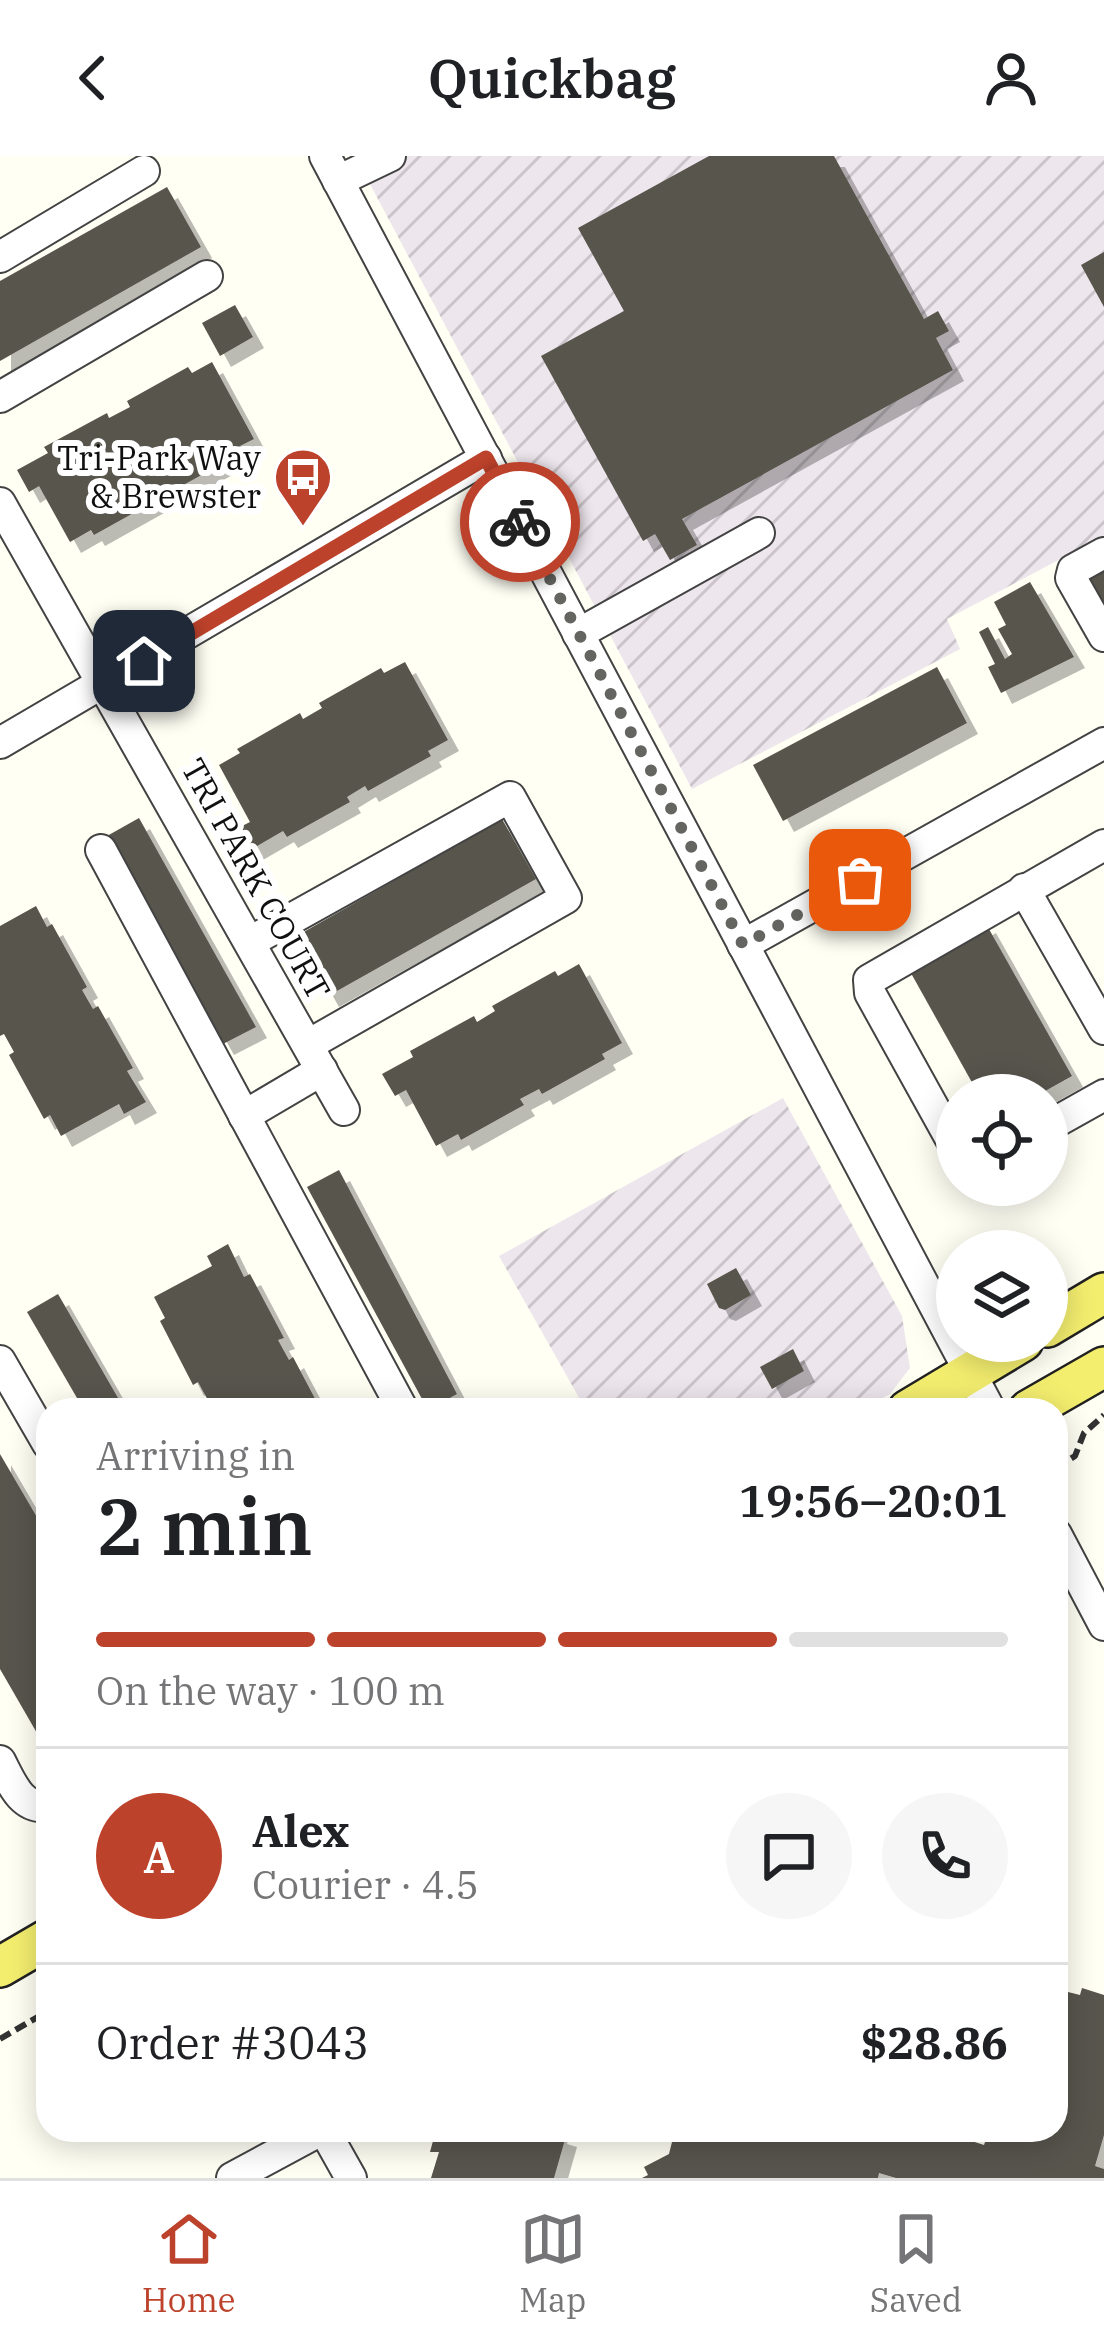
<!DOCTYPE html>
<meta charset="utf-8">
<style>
:root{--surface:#fff;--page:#f6f6f6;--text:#202124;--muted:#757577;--line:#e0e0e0;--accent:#bd422b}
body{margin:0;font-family:"IBM Plex Serif",serif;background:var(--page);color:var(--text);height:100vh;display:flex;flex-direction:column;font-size:45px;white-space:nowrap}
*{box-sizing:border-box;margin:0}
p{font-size:39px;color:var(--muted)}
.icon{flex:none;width:66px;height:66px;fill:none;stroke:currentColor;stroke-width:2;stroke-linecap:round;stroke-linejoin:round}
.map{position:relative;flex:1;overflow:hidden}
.details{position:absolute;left:36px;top:1242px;width:1032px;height:744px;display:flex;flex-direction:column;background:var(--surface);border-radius:36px;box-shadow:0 6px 30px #0003}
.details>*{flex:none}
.fabs{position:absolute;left:936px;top:918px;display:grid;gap:24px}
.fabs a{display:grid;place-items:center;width:132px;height:132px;border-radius:50%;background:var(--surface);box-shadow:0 6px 30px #0003;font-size:60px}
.pin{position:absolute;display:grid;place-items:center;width:102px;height:102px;color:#fff;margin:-51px;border-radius:24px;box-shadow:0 6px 18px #0006}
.courier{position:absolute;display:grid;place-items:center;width:120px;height:120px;margin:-60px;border:9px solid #bd422b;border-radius:50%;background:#fff;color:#222;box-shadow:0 3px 15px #0007}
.headline em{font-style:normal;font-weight:600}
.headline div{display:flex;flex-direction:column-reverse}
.headline{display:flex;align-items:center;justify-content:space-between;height:204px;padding:0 60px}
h1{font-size:78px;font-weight:600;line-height:90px}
.bar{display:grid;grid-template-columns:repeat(4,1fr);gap:18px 12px;align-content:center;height:144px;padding:0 60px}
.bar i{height:15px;border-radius:9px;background:var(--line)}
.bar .current{background:var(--accent)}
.bar p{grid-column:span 4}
.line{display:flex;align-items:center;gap:30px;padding:0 60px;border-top:3px solid var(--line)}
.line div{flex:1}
.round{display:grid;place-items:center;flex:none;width:126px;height:126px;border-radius:63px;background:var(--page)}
header{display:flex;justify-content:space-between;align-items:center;height:156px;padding:0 60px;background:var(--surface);font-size:54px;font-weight:600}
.dock{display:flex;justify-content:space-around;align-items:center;height:168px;border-top:3px solid var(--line);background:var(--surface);font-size:33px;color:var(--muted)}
.dock a{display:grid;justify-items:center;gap:6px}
.dock .current{color:var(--accent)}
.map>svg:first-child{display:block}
</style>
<header><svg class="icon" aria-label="back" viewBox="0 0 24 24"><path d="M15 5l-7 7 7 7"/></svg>Quickbag<svg class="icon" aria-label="person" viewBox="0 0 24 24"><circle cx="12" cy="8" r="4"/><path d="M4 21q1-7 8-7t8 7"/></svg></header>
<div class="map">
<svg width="1104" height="2022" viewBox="0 0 1104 2022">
<defs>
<pattern id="industrial-furrows" width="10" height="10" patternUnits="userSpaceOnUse" patternTransform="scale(3)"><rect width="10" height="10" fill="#eee6ed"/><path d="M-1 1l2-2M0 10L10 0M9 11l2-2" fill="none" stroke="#cbc4ca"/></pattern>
<filter id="shadow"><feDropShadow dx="11" dy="11" stdDeviation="0" flood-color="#0004"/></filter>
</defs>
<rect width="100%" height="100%" fill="#fffff4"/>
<g fill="url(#industrial-furrows)">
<path d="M355 0H1104V380L947 463 960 493 692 633Z"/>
<path d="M783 942 902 1160 910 1212 890 1238 859 1254H586L499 1100Z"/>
</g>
<g fill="#59544d" filter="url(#shadow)">
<path d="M709 0H834L924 163 938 155 949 175 936 182 953 214 682 363 697 389 670 404 655 378 643 385 541 200 624 155 578 72Z"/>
<path d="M167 31 201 91 0 205V125Z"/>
<path d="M1104 96V151L1081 109Z"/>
<path d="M235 149 253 181 220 200 202 167Z"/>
<path d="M212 206 254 283 234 293 238 299 176 333 173 328 152 340 155 345 94 379 91 374 70 386 39 330 29 336 17 314 48 297 44 291 107 257 109 262 130 251 127 245 188 211 192 217Z"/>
<path d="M1104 411V451L1088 420Z"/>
<path d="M1030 426 1074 501 1001 537 988 511 995 508 979 476 988 471 1005 503 1012 498 998 473 1006 469 994 446Z"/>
<path d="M405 506 448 584 428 595 431 600 368 635 365 630 347 641 350 646 287 681 283 675 252 693 240 671 250 666 219 609 240 597 237 593 300 557 303 563 322 552 319 547 381 512 384 517Z"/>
<path d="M937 511 967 567 783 665 753 609Z"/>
<path d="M139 662 256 871 223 888 107 680Z"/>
<path d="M502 663 536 723 328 840 295 781Z"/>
<path d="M36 750 47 771 52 768 87 831 82 834 93 853 98 850 133 912 127 915 146 946 124 958 119 948 61 980 50 959 44 963 9 899 14 896 4 878 0 880V770Z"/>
<path d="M985 766 1072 920 1038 939H979L907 810Z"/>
<path d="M579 808 622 887 602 898 605 903 542 938 539 933 520 943 524 949 461 984 458 978 436 990 406 934 395 940 382 918 413 901 410 895 474 860 477 866 495 855 492 850 555 815 558 820Z"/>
<path d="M339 1014 457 1238 428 1254 307 1031Z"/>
<path d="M228 1088 244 1121 250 1118 284 1182 278 1184 289 1204 293 1201 321 1254H206L203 1249 209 1246 198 1226 193 1229 160 1165 165 1162 154 1141 212 1110 207 1100Z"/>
<path d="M736 1112 751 1139 725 1154 719 1152 707 1128Z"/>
<path d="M58 1138 125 1254H84L27 1156Z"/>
<path d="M793 1193 804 1215 772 1233 760 1211Z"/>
<path d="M0 1298 48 1380 45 1591 0 1513Z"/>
<path d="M1082 1832 1104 1839V1979L1095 2010 1104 2013V2022H896L879 2017 878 2022H642L648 2019 644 2011 669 1998 675 1974H958L956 1980 984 1989 989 1974H1056V1847L1064 1850 1068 1836 1080 1839Z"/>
<path d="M436 1974H557L556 1977 566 1980 554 2022H431L439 1996H430Z"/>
</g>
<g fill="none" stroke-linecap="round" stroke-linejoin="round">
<defs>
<g id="minor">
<path d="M325 0 990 1254"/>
<path d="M338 25 390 0"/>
<path d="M0 101 144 15"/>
<path d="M0 241 207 120"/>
<path d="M0 347 344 954"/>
<path d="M1104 397 1073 414 1071 422 1104 480"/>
<path d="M578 478 759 377"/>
<path d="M0 587 486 302"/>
<path d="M101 694 403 1254"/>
<path d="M1024 733 1104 873"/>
<path d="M250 786 510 641 566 742 308 889"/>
<path d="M743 789 1104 587"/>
<path d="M244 960 322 914"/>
<path d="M1047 971 1104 939"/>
<path d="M957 994 870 837 869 824 1104 689"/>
<path d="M0 1205 48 1288"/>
<path d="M1056 1378 1104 1469"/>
<path d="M0 1605C11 1626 21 1654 48 1650"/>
<path d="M324 1974 351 2022"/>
<path d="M232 2022 321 1974"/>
</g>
<g id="major">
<path d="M1047 1171 1104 1137"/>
<path d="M908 1254 1023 1185"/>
<path d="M1029 1254 1104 1211"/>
<path d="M0 1811 48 1783"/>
</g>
</defs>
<use href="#minor" stroke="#434343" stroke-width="34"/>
<use href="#major" stroke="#212121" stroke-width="44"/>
<g stroke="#323232" stroke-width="6" stroke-dasharray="12 6" stroke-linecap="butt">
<path d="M1056 1312 1075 1300 1084 1277 1104 1259"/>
<path d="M0 1883 48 1855"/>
</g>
<use href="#minor" stroke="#fff" stroke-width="30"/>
<use href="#major" stroke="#f4ee6f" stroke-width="39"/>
</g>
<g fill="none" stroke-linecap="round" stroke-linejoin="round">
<path stroke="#646460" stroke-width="12" stroke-dasharray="0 21.6" d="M520 366 743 789 860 724"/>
<path stroke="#bd422b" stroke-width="15" d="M144 505 486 302 520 366"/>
</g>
<defs>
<symbol id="bus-pin" viewBox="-11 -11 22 30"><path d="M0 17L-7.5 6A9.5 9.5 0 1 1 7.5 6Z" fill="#bd422b" stroke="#fff"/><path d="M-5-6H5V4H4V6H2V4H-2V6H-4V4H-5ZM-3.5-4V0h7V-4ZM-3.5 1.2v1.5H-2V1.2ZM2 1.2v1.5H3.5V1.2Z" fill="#fff"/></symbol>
</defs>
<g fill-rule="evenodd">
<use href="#bus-pin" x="270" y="288" width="66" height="90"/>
</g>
<g text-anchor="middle" stroke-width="12" stroke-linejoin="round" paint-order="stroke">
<g font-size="33" fill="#101010" stroke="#fff" text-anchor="end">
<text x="261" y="314">Tri-Park Way<tspan x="261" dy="38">&amp; Brewster</tspan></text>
</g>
<g font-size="33" fill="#101010" stroke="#fff">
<text transform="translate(256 723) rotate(61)" y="12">TRI PARK COURT</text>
</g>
</g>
</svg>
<div class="fabs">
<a><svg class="icon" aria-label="locate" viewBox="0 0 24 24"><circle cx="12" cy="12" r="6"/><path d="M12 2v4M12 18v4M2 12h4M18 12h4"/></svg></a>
<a><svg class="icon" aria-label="layers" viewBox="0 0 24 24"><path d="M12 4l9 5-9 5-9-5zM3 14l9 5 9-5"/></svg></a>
</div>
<div class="pin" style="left:860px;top:724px;background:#ea580c"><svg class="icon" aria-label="bag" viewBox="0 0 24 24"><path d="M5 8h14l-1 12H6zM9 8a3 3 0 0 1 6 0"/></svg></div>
<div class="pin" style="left:144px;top:505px;background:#1f2937"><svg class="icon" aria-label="home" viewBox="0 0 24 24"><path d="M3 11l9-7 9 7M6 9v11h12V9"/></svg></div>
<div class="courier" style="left:520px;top:366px"><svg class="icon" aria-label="bike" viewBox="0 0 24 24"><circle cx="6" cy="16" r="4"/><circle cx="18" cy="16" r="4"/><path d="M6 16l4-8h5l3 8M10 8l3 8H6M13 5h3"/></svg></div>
<section class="details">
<div class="headline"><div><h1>2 min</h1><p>Arriving in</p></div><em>19:56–20:01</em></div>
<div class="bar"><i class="current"></i><i class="current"></i><i class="current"></i><i></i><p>On the way · 100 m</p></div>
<div class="line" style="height:216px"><b class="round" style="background:var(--accent);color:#fff">A</b><div><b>Alex</b><p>Courier · 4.5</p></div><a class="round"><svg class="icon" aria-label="chat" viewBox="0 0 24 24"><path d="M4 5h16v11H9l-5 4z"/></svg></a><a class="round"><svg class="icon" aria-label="phone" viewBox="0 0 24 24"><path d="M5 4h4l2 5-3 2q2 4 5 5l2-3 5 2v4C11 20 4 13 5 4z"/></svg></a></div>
<div class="line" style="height:156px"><div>Order #3043</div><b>$28.86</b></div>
</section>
</div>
<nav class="dock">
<a class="current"><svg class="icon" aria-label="home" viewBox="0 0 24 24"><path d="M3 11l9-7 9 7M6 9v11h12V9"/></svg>Home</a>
<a><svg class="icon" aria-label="map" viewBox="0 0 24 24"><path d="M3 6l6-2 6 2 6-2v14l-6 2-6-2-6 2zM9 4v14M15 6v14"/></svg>Map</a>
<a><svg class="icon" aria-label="saved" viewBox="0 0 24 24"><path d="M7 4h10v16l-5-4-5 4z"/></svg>Saved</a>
</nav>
